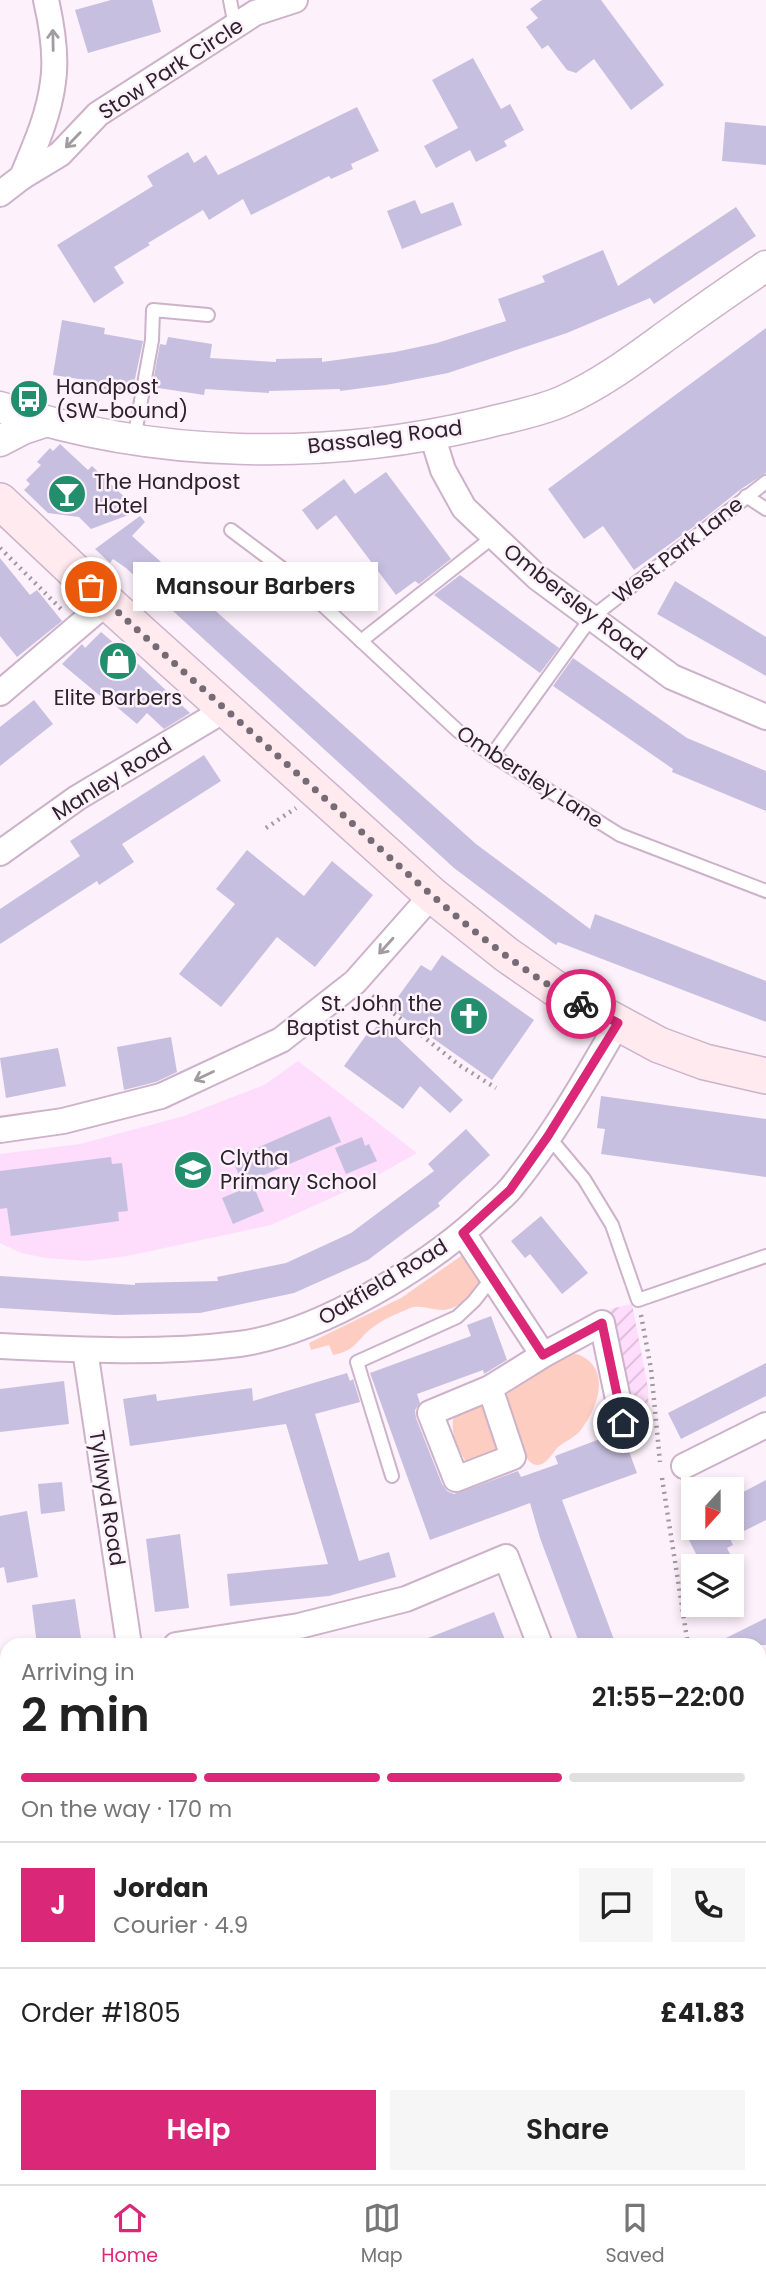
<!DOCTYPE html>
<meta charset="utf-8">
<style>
:root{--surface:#fff;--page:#f6f6f6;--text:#222;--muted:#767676;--line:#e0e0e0;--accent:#db2777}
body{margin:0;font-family:Poppins,sans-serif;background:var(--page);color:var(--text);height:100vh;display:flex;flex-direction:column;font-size:26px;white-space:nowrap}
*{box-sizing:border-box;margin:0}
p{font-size:23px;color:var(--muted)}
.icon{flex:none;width:38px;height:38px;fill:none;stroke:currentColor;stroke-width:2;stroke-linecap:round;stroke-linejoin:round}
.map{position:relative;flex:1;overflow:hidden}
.panel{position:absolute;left:0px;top:1638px;width:766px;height:546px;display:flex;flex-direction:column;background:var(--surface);border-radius:21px 21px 0 0;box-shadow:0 4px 10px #0003}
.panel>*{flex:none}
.needle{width:46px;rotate:201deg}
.fabs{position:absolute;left:681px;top:1477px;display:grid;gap:14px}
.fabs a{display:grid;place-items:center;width:63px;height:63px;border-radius:0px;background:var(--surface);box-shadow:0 4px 10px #0003;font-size:35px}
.pin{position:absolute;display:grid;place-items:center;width:60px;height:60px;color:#fff;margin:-30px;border:4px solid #fff;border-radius:50%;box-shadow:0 2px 7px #0007}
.courier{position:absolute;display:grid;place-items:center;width:70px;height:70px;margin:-35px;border:5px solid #db2777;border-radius:50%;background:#fff;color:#222;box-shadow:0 2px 9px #0007}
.bubble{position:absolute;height:49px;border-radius:0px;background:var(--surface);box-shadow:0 4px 10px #0003;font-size:23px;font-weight:600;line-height:49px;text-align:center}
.headline em{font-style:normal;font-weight:600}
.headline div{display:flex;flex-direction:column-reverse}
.headline{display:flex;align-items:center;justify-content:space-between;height:119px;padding:0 21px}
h1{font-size:46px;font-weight:600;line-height:52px}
.bar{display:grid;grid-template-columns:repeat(4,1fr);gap:10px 7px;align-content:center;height:84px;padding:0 21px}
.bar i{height:9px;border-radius:5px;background:var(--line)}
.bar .active{background:var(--accent)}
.bar p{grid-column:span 4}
.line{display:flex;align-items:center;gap:18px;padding:0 21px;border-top:2px solid var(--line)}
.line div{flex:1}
.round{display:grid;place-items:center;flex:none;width:74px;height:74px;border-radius:0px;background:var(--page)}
.action{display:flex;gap:14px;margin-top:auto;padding:14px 21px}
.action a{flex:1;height:80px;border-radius:0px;background:var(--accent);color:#fff;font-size:28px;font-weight:600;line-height:80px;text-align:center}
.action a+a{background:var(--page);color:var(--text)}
.tab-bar{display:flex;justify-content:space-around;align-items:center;height:98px;border-top:2px solid var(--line);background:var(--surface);font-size:19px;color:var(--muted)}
.tab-bar a{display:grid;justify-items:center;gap:4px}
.tab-bar .active{color:var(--accent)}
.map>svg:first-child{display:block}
</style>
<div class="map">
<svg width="766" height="2184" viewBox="0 0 766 2184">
<defs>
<pattern id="industrial-furrows" width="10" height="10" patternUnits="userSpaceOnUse" patternTransform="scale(1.75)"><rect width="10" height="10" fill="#fedcfb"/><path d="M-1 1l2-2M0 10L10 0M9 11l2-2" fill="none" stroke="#dabcd7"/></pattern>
</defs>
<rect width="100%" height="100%" fill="#fdf1fb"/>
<path fill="#fedcfb" d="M298 1061 417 1153 360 1185 271 1225 127 1256 87 1261 46 1258 21 1253 0 1243V1154L80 1144 184 1116 264 1085Z"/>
<path fill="url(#industrial-furrows)" d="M632 1304 648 1388 649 1420 635 1424V1419H630L610 1309Z"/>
<g fill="#fecdc1">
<path d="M464 1254 481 1281C474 1295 458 1309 443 1310 432 1310 421 1304 410 1308 399 1313 386 1318 376 1325 356 1338 359 1350 333 1355L329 1345 311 1350 309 1343 401 1298Z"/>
<path d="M577 1354C613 1368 598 1408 580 1431 574 1438 565 1441 558 1447 552 1453 545 1469 533 1464 524 1459 521 1445 517 1436 512 1422 505 1410 506 1395L559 1355Z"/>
<path d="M484 1403 504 1448 467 1464C459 1450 449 1432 454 1416Z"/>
</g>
<g fill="#c7bfdf">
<path d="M111 0H152L161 32 88 53 75 10Z"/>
<path d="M542 0H601L664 85 631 110 594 59 576 73 567 70 548 45 542 49 526 27 538 18 530 9Z"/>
<path d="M473 58 501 109 510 104 524 130 504 141 507 146 476 162 470 150 436 168 424 146 458 128 432 80Z"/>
<path d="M357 107 379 151 351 164 353 169 331 179 329 176 251 215 243 199 209 220 203 210 148 243 150 245 114 267 124 283 94 303 57 245 153 186 147 176 188 152 194 163 206 155 218 175Z"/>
<path d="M725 122 766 126V165L722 161Z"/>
<path d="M415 200 421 214 453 202 462 225 402 249 387 211Z"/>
<path d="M736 207 756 236 654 304 650 298 567 333 448 373 386 385 340 391V389L269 391V393L205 389 204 395 152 387 160 344 166 345 168 337 212 344 210 358 276 362V359L322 358V362L395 352 437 343 506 321 498 299 545 282 542 276 603 250 618 286Z"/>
<path d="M62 320 105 328 104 334 143 341 132 393 91 387 92 381 53 375Z"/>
<path d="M766 328V473L741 489 696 525 634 570 603 526 584 539 548 489Z"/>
<path d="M60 444 88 470 92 466 139 511 91 529 79 517 48 513 24 490 30 484 26 480 41 465 37 462 50 448 53 451Z"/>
<path d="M386 472 451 559 419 584 415 581 396 595 336 515 317 530 302 510 344 479 355 494Z"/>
<path d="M140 516 145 522 132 536 476 844 590 929 595 914 766 981V1022L558 942 556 945 454 868 126 568 113 559 110 563 95 549Z"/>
<path d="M0 558 30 595 37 590 62 621 17 657 0 636Z"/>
<path d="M460 575 559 648 540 673 434 595Z"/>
<path d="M675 581 766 637V676L657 614Z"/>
<path d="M101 632 136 662 190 713 164 729 147 713 137 724 112 703 111 705 62 664 82 644 85 648Z"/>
<path d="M573 658 687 738 766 771V811L672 772 673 769 553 686Z"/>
<path d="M34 700 53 724 0 766V727Z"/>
<path d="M204 755 221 781 122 844 134 862 99 885 97 881 0 944V909L80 856 70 841Z"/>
<path d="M247 850 304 896 332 861 373 895 315 967 277 937 221 1007 179 974 235 904 216 889Z"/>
<path d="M442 955 534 1020 492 1080 390 1008 421 965 431 971Z"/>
<path d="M380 1021 463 1100 450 1113 420 1086 403 1109 344 1066 367 1034 370 1036Z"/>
<path d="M171 1037 177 1072 156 1082 124 1090 117 1047Z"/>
<path d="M58 1048 66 1086 6 1098 0 1058Z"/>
<path d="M601 1096 766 1119V1177L601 1154 605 1129 597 1128Z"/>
<path d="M330 1116 341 1142 243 1184 232 1159Z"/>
<path d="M466 1129 490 1155 438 1203 440 1206 368 1260 294 1293 200 1313 116 1315 0 1308V1276L135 1285V1283L218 1281 217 1277 286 1263 351 1233 434 1171 428 1164Z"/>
<path d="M362 1137 365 1146 369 1144 377 1161 346 1174 335 1148Z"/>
<path d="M111 1157 112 1164 122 1163 128 1211 118 1212 119 1221 11 1236 7 1208 0 1209V1171Z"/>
<path d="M253 1185 264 1211 233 1224 222 1198Z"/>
<path d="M541 1216 588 1273 562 1294 530 1254 525 1258 511 1241Z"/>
<path d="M491 1316 507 1360 484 1374 483 1370 417 1394 420 1403 415 1410 416 1418 442 1484 447 1491 454 1494 518 1471 521 1477 558 1464 555 1456 613 1434 624 1438 637 1473 562 1500 616 1645H580L540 1538 530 1503 430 1540 370 1373 471 1336 467 1325Z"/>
<path d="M766 1363V1396L681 1439 668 1413Z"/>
<path d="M347 1373 350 1381 353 1379 360 1402 315 1414 359 1561 389 1552 396 1577 329 1596 230 1606 227 1574 328 1564 286 1424 130 1446 123 1399 156 1394 157 1401 252 1388 253 1401Z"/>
<path d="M64 1381 69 1424 0 1432V1389Z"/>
<path d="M766 1480V1520L732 1537V1498Z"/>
<path d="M62 1482 65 1511 41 1514 38 1484Z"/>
<path d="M27 1511 38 1577 7 1583 4 1567 0 1568V1516Z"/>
<path d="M704 1528H725L733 1545 727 1548 736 1566H702L687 1536Z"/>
<path d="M180 1534 189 1608 155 1612 146 1539Z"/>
<path d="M75 1599 82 1645H37L32 1605Z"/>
<path d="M494 1612 507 1645H413V1644Z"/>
<path d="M766 1618V1645H712Z"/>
</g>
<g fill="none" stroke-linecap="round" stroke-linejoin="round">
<defs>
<g id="service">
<path d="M230 0 235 26"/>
<path d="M134 439 152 340 153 310 208 315"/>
<path d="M746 496 766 509"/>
<path d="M231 530 287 572 458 731 492 755 620 835 766 891"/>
<path d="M361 641 493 537"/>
<path d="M492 755 591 618 766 482"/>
<path d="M548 1136 584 1179 612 1225 638 1300 766 1256"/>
<path d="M392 1476 357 1362 457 1317 474 1301 492 1278"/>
</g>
<g id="minor">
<path d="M22 177C35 146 49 115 53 82 57 55 52 26 46 0"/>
<path d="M0 194 22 177 60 154 98 114 255 13 295 0"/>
<path d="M432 435 443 470 464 508 538 578 672 677 766 717"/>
<path d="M0 693 107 602"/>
<path d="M0 853 77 798 226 709"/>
<path d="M0 1130 63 1121 161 1096 281 1040 355 982 432 895"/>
<path d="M463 1233 543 1355 490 1388 430 1413 456 1479 513 1457 490 1388"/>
<path d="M0 1346C80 1350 159 1354 239 1344 320 1333 429 1266 488 1210 496 1203 504 1196 511 1188 552 1138 586 1079 618 1023"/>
<path d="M85 1350 129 1645"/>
<path d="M543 1355 602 1323 623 1423"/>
<path d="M684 1466 766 1425"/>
<path d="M176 1645 299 1626 406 1599 506 1557 540 1645"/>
<path d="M760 1718 766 1714"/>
<path d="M0 1899 7 1898"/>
<path d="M761 2087 766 2078"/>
</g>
<g id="tertiary">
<path d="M0 407C152 459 326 461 482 424 509 417 538 412 563 401 601 384 633 360 666 336 699 312 732 289 766 266"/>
<path d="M0 441 23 429 44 422"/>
</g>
<path id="secondary" d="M0 501 107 602 432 895 507 955 559 991 659 1045 705 1062 766 1076"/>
</defs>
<use href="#service" stroke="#cdb2ca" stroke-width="16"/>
<use href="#minor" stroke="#cdb2ca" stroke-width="28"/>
<use href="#tertiary" stroke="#cdb2ca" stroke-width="33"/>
<use href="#secondary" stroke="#cdb2ca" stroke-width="38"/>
<g stroke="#a397a1" stroke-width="4.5" stroke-dasharray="2 5" stroke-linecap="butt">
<path d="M0 548 63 611"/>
<path d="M266 828 296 808"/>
<path d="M372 996 459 1065 496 1088"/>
<path d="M641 1315 651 1369 660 1462"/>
<path d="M662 1478 688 1645"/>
<path d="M760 1800 766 1817"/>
</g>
<use href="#service" stroke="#fff" stroke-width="12"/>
<use href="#minor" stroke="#fff" stroke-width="24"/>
<use href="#tertiary" stroke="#fff" stroke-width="30"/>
<use href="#secondary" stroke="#feeaef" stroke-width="35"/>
</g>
<defs><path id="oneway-shaft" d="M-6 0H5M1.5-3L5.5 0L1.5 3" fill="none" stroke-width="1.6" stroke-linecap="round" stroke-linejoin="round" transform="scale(1.75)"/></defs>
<g stroke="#a19ca0">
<use href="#oneway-shaft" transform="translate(53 40) rotate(-91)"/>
<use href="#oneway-shaft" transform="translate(73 140) rotate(134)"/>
<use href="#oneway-shaft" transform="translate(386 946) rotate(132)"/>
<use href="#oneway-shaft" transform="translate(204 1076) rotate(155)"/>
</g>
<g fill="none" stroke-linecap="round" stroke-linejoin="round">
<path stroke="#766b75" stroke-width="7" stroke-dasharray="0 12.6" d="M91 587C170 661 252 732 332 805 409 874 489 954 581 1004"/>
<path stroke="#db2777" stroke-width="9" d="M581 1004 618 1023 548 1136 510 1190 463 1233 543 1355 602 1323 623 1423"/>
</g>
<defs>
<symbol id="bus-disc" viewBox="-11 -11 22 22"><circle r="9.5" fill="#228e6c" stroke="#fdf1fb"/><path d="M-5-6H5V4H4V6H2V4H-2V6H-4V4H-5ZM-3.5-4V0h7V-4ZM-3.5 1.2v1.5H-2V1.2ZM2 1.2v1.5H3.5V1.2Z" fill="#fff"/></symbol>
<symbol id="bar-disc" viewBox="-11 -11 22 22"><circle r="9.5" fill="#228e6c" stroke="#fdf1fb"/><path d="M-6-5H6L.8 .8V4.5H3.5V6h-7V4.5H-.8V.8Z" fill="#fff"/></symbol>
<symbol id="shop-disc" viewBox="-11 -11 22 22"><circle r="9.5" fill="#228e6c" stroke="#fdf1fb"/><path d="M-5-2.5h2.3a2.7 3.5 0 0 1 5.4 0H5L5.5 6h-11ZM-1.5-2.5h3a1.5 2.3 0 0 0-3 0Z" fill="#fff"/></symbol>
<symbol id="church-disc" viewBox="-11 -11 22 22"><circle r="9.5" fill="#228e6c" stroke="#fdf1fb"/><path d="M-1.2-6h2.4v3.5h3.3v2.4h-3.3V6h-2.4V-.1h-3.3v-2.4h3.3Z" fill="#fff"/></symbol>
<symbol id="school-disc" viewBox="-11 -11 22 22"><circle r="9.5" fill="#228e6c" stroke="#fdf1fb"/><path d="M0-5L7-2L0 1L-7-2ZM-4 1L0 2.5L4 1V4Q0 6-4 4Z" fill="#fff"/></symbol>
</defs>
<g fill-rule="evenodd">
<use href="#bus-disc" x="7" y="377" width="44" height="44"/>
<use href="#bar-disc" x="45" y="472" width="44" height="44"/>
<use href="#shop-disc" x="96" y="639" width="44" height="44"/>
<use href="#church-disc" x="447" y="994" width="44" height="44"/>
<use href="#school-disc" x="171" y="1148" width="44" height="44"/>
</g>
<g text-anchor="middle" stroke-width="5" stroke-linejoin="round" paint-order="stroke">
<g font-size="21" fill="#2e232d" stroke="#fdf1fb">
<text transform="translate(171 69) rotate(-33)" y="7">Stow Park Circle</text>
<text transform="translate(385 437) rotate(-7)" y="7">Bassaleg Road</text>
<text transform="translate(678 550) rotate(-38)" y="7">West Park Lane</text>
<text transform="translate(575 602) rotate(38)" y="7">Ombersley Road</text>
<text transform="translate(530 777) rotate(33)" y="7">Ombersley Lane</text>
<text transform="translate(112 779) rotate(-32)" y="7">Manley Road</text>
<text transform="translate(383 1282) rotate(-31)" y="7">Oakfield Road</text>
<text transform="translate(107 1498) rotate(81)" y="7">Tyllwyd Road</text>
</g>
<g font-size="21" fill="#2e232d" stroke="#fdf1fb" text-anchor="start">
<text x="56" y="394">Handpost<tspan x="56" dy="24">(SW-bound)</tspan></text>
<text x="94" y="489">The Handpost<tspan x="94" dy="24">Hotel</tspan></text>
<text x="118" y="705" text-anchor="middle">Elite Barbers</text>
<text x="442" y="1011" text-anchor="end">St. John the<tspan x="442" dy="24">Baptist Church</tspan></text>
<text x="220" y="1165">Clytha<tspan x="220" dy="24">Primary School</tspan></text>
</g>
</g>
</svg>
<div class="fabs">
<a><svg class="needle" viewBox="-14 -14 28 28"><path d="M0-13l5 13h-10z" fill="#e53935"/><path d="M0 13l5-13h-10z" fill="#767676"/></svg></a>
<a><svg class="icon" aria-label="layers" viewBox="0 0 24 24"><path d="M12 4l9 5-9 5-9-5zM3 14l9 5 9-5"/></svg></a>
</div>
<div class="pin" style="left:91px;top:587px;background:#ea580c"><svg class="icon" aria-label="bag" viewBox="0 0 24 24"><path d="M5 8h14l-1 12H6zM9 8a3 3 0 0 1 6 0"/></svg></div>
<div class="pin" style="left:623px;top:1423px;background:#1f2937"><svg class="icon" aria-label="home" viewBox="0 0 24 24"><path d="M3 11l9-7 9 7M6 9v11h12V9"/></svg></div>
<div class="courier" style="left:581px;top:1004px"><svg class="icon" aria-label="bike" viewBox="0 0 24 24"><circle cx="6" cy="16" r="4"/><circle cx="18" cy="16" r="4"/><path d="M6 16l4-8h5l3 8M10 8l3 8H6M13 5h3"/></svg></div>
<div class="bubble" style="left:133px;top:562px;width:245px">Mansour Barbers</div>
<section class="panel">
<div class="headline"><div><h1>2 min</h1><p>Arriving in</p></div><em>21:55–22:00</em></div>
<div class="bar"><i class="active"></i><i class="active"></i><i class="active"></i><i></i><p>On the way · 170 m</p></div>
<div class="line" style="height:126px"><b class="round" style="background:var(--accent);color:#fff">J</b><div><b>Jordan</b><p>Courier · 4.9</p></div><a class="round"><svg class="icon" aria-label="chat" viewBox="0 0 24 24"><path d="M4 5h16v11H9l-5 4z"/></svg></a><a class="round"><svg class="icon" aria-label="phone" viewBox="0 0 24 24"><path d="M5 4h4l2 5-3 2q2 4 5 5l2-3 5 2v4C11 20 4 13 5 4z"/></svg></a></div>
<div class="line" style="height:91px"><div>Order #1805</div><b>£41.83</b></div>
<div class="action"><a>Help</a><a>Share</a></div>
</section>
</div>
<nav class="tab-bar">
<a class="active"><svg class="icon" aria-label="home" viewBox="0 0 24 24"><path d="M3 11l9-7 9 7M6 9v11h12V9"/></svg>Home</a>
<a><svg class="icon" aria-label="map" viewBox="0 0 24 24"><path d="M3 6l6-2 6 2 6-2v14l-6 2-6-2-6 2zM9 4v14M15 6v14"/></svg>Map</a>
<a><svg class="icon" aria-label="saved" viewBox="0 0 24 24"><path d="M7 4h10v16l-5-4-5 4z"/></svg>Saved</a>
</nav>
